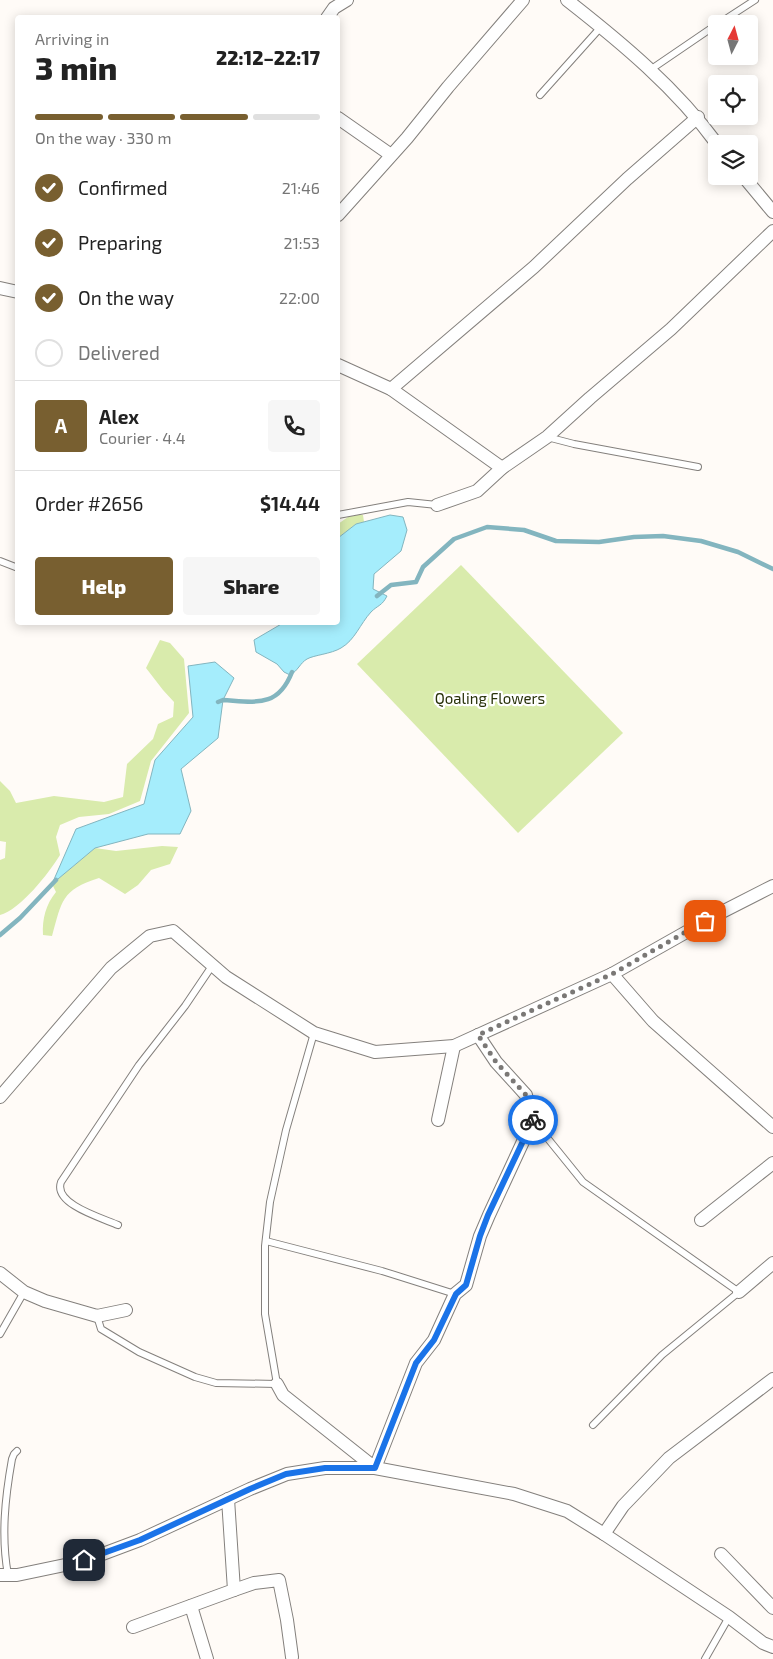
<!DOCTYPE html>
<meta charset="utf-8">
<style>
:root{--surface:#fff;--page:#f6f6f6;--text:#222;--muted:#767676;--line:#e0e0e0;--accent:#785f30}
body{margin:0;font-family:"Exo 2",sans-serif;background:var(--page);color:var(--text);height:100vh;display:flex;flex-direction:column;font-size:19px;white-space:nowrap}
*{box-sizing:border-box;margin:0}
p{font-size:16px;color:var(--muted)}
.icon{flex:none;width:28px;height:28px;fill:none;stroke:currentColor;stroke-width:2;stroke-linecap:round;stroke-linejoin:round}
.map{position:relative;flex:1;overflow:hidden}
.drawer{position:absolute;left:15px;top:15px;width:325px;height:610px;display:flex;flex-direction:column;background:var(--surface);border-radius:5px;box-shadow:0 2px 12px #0003}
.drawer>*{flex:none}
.needle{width:32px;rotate:6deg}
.tools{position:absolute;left:708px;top:15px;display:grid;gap:10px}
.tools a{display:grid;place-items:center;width:50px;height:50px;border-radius:5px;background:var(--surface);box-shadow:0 2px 12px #0003;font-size:25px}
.pin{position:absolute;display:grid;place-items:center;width:42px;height:42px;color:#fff;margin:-21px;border-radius:10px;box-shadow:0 2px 8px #0006}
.courier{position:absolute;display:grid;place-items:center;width:50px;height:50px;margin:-25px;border:4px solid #1a73e8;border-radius:50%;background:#fff;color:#222;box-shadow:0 1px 6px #0007}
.headline em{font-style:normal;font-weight:800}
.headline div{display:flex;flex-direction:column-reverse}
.headline{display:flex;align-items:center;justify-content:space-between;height:85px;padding:0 20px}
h1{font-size:32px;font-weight:800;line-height:38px}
.bar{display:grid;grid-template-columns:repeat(4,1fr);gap:8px 5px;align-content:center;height:60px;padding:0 20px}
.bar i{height:6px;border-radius:4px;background:var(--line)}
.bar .current{background:var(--accent)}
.bar p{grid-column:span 4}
.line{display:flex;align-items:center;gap:12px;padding:0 20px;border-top:1px solid var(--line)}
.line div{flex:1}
.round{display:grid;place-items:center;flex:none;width:52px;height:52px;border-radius:5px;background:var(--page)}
ol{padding:0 20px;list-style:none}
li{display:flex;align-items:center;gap:15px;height:55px}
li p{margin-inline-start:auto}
li .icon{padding:5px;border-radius:50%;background:var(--accent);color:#fff;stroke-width:4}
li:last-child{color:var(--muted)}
li i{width:28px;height:28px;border:2px solid var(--line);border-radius:50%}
.action{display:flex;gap:10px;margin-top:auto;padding:10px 20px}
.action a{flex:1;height:58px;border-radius:5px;background:var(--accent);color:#fff;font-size:20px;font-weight:800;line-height:58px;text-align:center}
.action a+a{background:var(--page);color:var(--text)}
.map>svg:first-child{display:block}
</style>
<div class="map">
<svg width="773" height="1659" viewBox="0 0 773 1659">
<rect width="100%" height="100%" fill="#fffbf7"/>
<g fill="#d9ebac">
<path d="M358 514 363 515 364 522 356 524 338 538V524L348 517Z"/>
<path d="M461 565 623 733 518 833 357 664Z"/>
<path d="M160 640 170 643 184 659 189 713 151 761 140 801 109 814 79 817 60 825 56 837 60 855C49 873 20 910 0 915V860L5 858 6 842 0 841V781L10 791 16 803 54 796 104 802 123 797 127 764 153 739 158 724 173 717 174 702 163 690 146 668Z"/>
<path d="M162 846 178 847 170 864 151 870 138 885 125 894 99 878C61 890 62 901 52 936L43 935C42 919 46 904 56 892L52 884 95 848 116 851Z"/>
</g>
<g fill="#a5edfc" stroke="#83b5bf">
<path d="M390 515 403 517 407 530 401 551 374 574 373 589 387 596C382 606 378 605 371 612 360 624 355 640 341 648 331 654 314 655 307 659 300 663 298 671 290 675L284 672 277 664 256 652 254 640 283 623 338 622V538L356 524Z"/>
<path d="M215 662 234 678 223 700 218 738 181 769 191 811 180 834H148L95 848 52 884 76 829 144 804 155 760 193 717 188 666Z"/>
</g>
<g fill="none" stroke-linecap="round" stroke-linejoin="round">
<g stroke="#83b5bf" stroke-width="4.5">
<path d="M377 596 391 585 416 582 423 567 454 539 487 527 524 530 556 541 599 542 634 537 663 536 701 541 738 552 773 569"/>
<path d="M218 702 223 700C256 702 278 708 292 672"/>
<path d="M0 935 20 918 56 880"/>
</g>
<defs>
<g id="lane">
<path d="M718 24 755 0"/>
<path d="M650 70 716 25"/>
<path d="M540 95 601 27"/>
<path d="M547 437 574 444 698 467"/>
<path d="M338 515 408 502 437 505"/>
<path d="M0 561 18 568"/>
<path d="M532 1119 583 1182 739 1292 662 1355 593 1425"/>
<path d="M118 1225C102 1218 53 1204 61 1182L139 1065 185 1006 212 966"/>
<path d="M266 1241 382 1271 455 1294"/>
<path d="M97 1316 101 1329 139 1352 195 1377 216 1383 277 1384 265 1314V1246L270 1202 286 1130 314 1033"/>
<path d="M0 1334 24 1292"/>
<path d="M8 1575C1 1536 5 1498 12 1459L14 1454 17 1451"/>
<path d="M705 1659 729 1617"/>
</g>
<g id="street">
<path d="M567 0C622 43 676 88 717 144"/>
<path d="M327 18 334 8 347 0"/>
<path d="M338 118 391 155"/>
<path d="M743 176 773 212"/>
<path d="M338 215 407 138 448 87 523 0"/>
<path d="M0 288 18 292"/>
<path d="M338 365 391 389 502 468"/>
<path d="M391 389 534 267 627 179 698 117"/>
<path d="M437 505 477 491 502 468 547 437 590 398 671 329 773 231"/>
<path d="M612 974 653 1021 773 1127"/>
<path d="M478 1035 496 1062 526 1095 531 1118"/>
<path d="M0 1097 111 968 150 936 173 931 226 977 314 1033 375 1052 454 1046 612 974 720 913 773 886"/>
<path d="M438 1120 454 1046"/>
<path d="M701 1220 773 1163"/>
<path d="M0 1273 24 1292 45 1301 97 1316 126 1310"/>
<path d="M739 1292 773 1263"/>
<path d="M277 1384 283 1395 375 1468 416 1363 434 1340 455 1294 466 1285 480 1236 489 1215 533 1120"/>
<path d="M604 1534 623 1506 669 1458 773 1379"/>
<path d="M721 1554 773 1608"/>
<path d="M0 1575H17L84 1561 140 1540 250 1489 287 1474 325 1468H375L514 1494 567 1511 604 1534 729 1617 763 1643 773 1647"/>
<path d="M234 1590 254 1583 279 1580 287 1620 292 1657"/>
<path d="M191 1606 207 1659"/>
<path d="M133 1627 234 1590 228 1499"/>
</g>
</defs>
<use href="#lane" stroke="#84807d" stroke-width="8"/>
<use href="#street" stroke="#84807d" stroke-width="14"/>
<use href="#lane" stroke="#fff" stroke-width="6"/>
<use href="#street" stroke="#fff" stroke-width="12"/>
</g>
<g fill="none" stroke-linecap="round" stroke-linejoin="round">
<path stroke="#7a7876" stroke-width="5" stroke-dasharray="0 9" d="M533 1120 526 1095 496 1062 478 1035 612 974 705 921"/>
<path stroke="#1a73e8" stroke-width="6" d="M84 1560 140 1540 250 1489 286 1474 325 1468H375L416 1363 434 1340 456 1294 466 1285 480 1236 488 1215 533 1120"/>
</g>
<g text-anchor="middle" stroke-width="4.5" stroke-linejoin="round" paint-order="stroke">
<g font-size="15" fill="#283109" stroke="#fff">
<text x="490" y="704">Qoaling Flowers</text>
</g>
</g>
</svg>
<div class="tools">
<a><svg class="needle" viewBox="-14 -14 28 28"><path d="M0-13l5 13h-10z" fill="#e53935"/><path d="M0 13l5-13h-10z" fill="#767676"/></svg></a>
<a><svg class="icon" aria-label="locate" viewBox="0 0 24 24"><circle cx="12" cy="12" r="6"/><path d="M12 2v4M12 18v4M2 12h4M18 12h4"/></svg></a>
<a><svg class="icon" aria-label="layers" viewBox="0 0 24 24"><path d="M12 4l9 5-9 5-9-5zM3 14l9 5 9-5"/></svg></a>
</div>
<div class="pin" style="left:705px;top:921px;background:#ea580c"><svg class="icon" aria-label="bag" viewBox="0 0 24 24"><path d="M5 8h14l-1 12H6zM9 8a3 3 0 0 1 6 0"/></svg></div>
<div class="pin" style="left:84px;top:1560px;background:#1f2937"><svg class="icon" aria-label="home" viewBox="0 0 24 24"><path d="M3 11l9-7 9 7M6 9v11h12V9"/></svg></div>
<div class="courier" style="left:533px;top:1120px"><svg class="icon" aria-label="bike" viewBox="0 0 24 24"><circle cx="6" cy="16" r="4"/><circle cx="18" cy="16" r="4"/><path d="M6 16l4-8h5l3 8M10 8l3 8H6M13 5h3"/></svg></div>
<section class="drawer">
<div class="headline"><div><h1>3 min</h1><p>Arriving in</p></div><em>22:12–22:17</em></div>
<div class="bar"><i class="current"></i><i class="current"></i><i class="current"></i><i></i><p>On the way · 330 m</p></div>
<ol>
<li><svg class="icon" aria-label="check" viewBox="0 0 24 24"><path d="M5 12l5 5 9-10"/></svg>Confirmed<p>21:46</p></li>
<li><svg class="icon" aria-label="check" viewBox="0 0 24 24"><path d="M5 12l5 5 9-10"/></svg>Preparing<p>21:53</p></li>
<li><svg class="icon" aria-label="check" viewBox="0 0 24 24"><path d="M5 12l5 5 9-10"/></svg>On the way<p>22:00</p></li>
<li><i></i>Delivered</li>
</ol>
<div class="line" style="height:90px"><b class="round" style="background:var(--accent);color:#fff">A</b><div><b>Alex</b><p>Courier · 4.4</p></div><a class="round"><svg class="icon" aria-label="phone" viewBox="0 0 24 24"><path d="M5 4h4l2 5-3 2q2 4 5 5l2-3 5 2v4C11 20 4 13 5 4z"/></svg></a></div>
<div class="line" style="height:65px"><div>Order #2656</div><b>$14.44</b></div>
<div class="action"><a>Help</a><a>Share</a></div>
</section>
</div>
